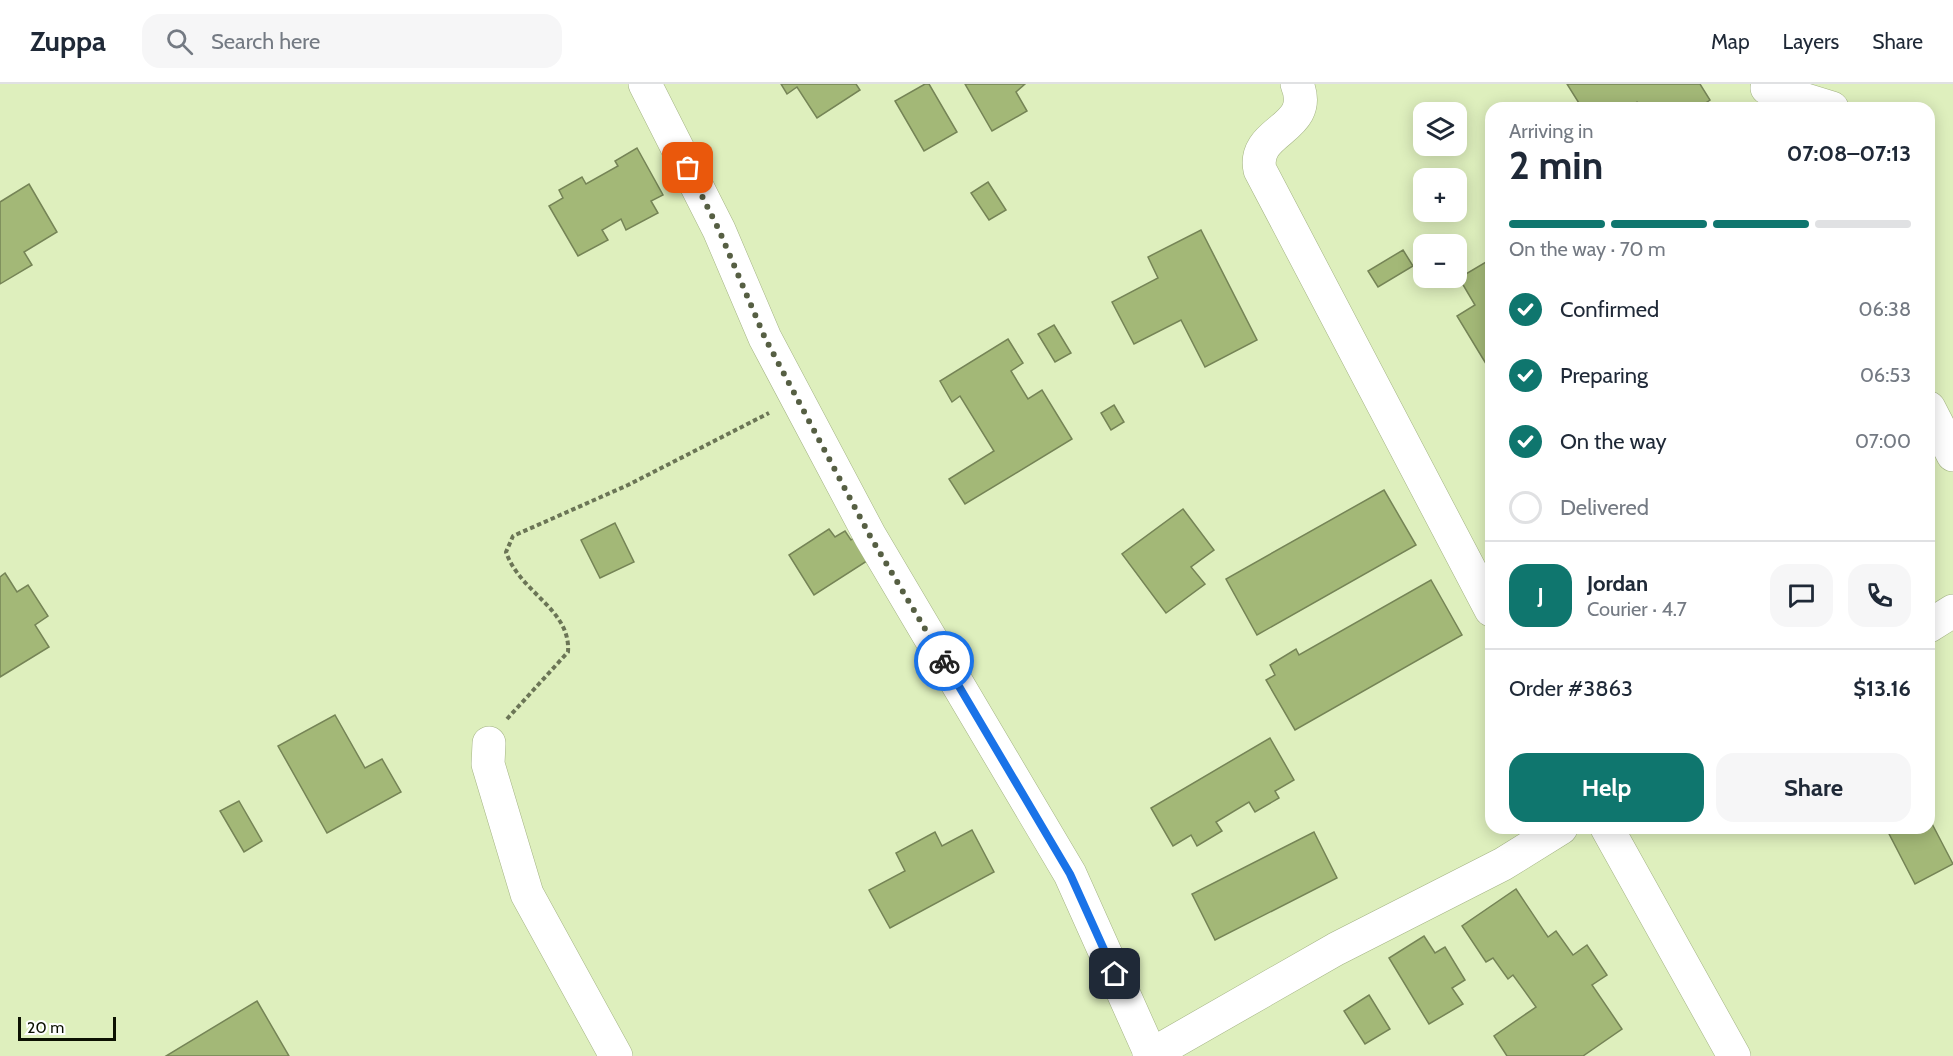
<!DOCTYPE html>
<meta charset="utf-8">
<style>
:root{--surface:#fff;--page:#f6f6f7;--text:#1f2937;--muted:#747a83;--line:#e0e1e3;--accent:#0f766e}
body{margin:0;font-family:Cabin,sans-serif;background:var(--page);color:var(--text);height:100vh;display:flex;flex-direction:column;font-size:22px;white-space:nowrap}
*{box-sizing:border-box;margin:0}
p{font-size:20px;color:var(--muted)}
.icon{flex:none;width:33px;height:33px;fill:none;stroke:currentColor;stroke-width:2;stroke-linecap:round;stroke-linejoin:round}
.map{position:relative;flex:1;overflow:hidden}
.drawer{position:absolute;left:1485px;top:18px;width:450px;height:732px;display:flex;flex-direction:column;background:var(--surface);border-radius:18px;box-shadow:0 3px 15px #0003}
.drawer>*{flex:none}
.controls{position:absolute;left:1413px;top:18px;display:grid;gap:12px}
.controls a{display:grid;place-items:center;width:54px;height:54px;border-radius:12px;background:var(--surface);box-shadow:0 3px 15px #0003;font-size:30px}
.scale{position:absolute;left:18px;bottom:15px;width:98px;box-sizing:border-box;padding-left:6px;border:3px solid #0c1102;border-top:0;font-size:16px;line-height:21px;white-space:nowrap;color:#0c1102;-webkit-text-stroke:4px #fff;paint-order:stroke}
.pin{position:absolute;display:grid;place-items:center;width:51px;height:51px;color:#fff;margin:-26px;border-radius:12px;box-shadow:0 3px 9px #0006}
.courier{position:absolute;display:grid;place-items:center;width:60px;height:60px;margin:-30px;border:4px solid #1a73e8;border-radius:50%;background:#fff;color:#222;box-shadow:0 2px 8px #0007}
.overview em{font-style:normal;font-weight:800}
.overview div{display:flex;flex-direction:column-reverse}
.overview{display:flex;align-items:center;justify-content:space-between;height:102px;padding:0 24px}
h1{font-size:39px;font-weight:800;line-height:45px}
.bar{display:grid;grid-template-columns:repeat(4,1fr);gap:9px 6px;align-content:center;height:72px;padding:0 24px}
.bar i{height:8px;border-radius:4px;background:var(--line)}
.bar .on{background:var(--accent)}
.bar p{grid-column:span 4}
.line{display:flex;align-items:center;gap:15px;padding:0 24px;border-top:2px solid var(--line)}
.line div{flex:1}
.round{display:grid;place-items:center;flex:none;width:63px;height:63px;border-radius:18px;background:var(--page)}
ol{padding:0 24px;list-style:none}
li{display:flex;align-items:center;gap:18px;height:66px}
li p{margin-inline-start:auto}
li .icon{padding:6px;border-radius:50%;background:var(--accent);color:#fff;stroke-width:4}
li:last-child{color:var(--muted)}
li i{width:33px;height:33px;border:3px solid var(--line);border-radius:50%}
.primary-button{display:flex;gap:12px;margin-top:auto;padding:12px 24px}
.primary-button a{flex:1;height:69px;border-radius:18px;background:var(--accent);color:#fff;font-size:24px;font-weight:800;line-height:69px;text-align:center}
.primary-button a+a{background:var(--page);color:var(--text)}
header{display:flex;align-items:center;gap:36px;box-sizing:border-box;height:84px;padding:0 30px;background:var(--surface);border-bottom:2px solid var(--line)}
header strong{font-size:28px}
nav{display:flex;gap:33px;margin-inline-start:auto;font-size:21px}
.search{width:420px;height:54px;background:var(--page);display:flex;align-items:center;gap:15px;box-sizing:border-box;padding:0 21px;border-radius:18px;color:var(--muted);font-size:22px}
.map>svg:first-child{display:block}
</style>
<header>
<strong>Zuppa</strong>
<div class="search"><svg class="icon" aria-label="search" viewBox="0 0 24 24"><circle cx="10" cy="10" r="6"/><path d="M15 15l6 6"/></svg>Search here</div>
<nav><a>Map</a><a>Layers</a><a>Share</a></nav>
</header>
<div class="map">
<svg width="1953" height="972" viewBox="0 0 1953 972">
<rect width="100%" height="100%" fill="#deefbd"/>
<g fill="#a3b877" stroke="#758456" stroke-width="1.5">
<path d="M781 0H856L860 6 817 34 797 3 787 10Z"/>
<path d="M925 0H929L957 48 924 67 895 17Z"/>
<path d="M965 0H1025L1016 8 1027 27 992 47Z"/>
<path d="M1567 0H1700L1710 16 1698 24H1640L1637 18 1628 24H1582Z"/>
<path d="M637 64 663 111 651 117 658 129 626 146 621 135 602 146 608 156 578 172 549 122 563 114 559 106 582 93 586 100 618 82 615 77Z"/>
<path d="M988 98 1006 126 989 136 971 109Z"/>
<path d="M29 100 57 148 24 168 32 181 0 200V118Z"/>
<path d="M1201 146 1257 256 1205 283 1181 236 1134 260 1112 218 1158 194 1148 173Z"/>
<path d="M1403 166 1413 182 1378 203 1368 187Z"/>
<path d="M1491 175V288L1457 232 1475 221 1459 194Z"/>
<path d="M1054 241 1071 269 1055 278 1038 250Z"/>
<path d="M1008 255 1023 279 1011 287 1028 315 1042 306 1072 355 965 420 949 395 994 367 960 312 952 318 940 297Z"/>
<path d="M1114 321 1124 338 1111 346 1101 329Z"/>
<path d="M1384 406 1416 461 1257 551 1226 495Z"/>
<path d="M1183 425 1214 466 1191 483 1205 500 1166 529 1122 470Z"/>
<path d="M615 439 634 478 600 494 581 456Z"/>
<path d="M829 445 835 453 845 447 851 456 856 452 870 475 814 511 789 471Z"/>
<path d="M5 489 17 508 28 501 48 532 35 541 49 563 0 593V493Z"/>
<path d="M1431 496 1462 551 1295 646 1266 596 1275 591 1270 581 1296 565 1299 571Z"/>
<path d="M335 631 365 684 382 675 401 708 327 749 278 662Z"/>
<path d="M1270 654 1294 696 1275 707 1279 714 1255 728 1249 718 1216 738 1222 747 1197 762 1191 751 1173 762 1151 724Z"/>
<path d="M239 717 262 757 244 768 220 727Z"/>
<path d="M1929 734 1953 780 1915 800 1886 744H1929Z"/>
<path d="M972 746 994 788 890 844 869 806 905 787 896 769 935 748 942 762Z"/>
<path d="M1314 748 1337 794 1215 856 1192 810Z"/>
<path d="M1516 805 1548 853 1556 847 1573 871 1587 861 1607 891 1592 901 1622 945 1583 972H1507L1494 952 1536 923 1513 891 1508 895 1493 874 1486 878 1462 842Z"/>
<path d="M1424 852 1435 869 1445 863 1465 896 1452 904 1463 920 1429 940 1389 874Z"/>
<path d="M1369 911 1390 945 1365 960 1344 927Z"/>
<path d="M257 917 289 972H166Z"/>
</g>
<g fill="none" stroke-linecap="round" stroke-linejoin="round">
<defs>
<g id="street">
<path d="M645 0 719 146 765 254 870 452 1070 790 1151 971"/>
<path d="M1297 0C1316 46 1251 45 1260 86L1491 526"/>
<path d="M1767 4 1832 24"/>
<path d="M1929 324 1953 371"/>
<path d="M1929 542 1953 527"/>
<path d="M489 659 488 680 527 810 616 972"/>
<path d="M1607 744 1734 972"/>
<path d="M1149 972 1336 865 1503 780 1561 744"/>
</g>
</defs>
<use href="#street" stroke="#a3b383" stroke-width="34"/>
<path stroke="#6b7556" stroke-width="4" stroke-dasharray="4.5 3" stroke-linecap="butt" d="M507 635 568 568C571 525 520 509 506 468L513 452 628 401 769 329"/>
<use href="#street" stroke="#fff" stroke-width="33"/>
</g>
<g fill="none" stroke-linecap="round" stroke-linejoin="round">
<path stroke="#565f43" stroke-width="6" stroke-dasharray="0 10.8" d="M688 84 719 146 765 254 870 452 944 577"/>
<path stroke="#1a73e8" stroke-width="8" d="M944 577 1070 790 1115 890"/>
</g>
</svg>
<div class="controls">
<a><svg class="icon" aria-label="layers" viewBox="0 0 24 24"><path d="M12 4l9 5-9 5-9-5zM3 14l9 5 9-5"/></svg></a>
<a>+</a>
<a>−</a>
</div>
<div class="scale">20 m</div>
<div class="pin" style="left:688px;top:84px;background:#ea580c"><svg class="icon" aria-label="bag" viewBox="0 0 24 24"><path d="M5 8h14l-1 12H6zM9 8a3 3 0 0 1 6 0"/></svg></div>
<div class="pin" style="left:1115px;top:890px;background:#1f2937"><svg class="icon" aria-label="home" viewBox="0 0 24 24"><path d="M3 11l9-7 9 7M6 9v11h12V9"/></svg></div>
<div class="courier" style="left:944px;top:577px"><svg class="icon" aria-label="bike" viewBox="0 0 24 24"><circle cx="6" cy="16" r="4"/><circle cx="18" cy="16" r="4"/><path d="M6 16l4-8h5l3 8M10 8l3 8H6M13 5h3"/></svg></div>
<section class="drawer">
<div class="overview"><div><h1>2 min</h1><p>Arriving in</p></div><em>07:08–07:13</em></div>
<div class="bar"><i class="on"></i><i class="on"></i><i class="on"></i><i></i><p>On the way · 70 m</p></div>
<ol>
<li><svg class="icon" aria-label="check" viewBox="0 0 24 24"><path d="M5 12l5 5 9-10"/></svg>Confirmed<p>06:38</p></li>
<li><svg class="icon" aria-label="check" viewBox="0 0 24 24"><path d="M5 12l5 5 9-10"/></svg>Preparing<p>06:53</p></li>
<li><svg class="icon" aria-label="check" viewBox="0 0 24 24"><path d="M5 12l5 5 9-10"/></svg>On the way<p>07:00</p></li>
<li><i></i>Delivered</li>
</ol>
<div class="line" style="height:108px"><b class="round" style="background:var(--accent);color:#fff">J</b><div><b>Jordan</b><p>Courier · 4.7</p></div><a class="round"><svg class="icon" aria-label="chat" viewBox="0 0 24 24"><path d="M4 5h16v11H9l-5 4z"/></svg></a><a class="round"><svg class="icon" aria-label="phone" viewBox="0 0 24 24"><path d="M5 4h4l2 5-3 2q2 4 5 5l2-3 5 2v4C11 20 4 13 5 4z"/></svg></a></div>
<div class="line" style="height:78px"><div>Order #3863</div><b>$13.16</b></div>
<div class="primary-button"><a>Help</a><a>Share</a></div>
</section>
</div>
